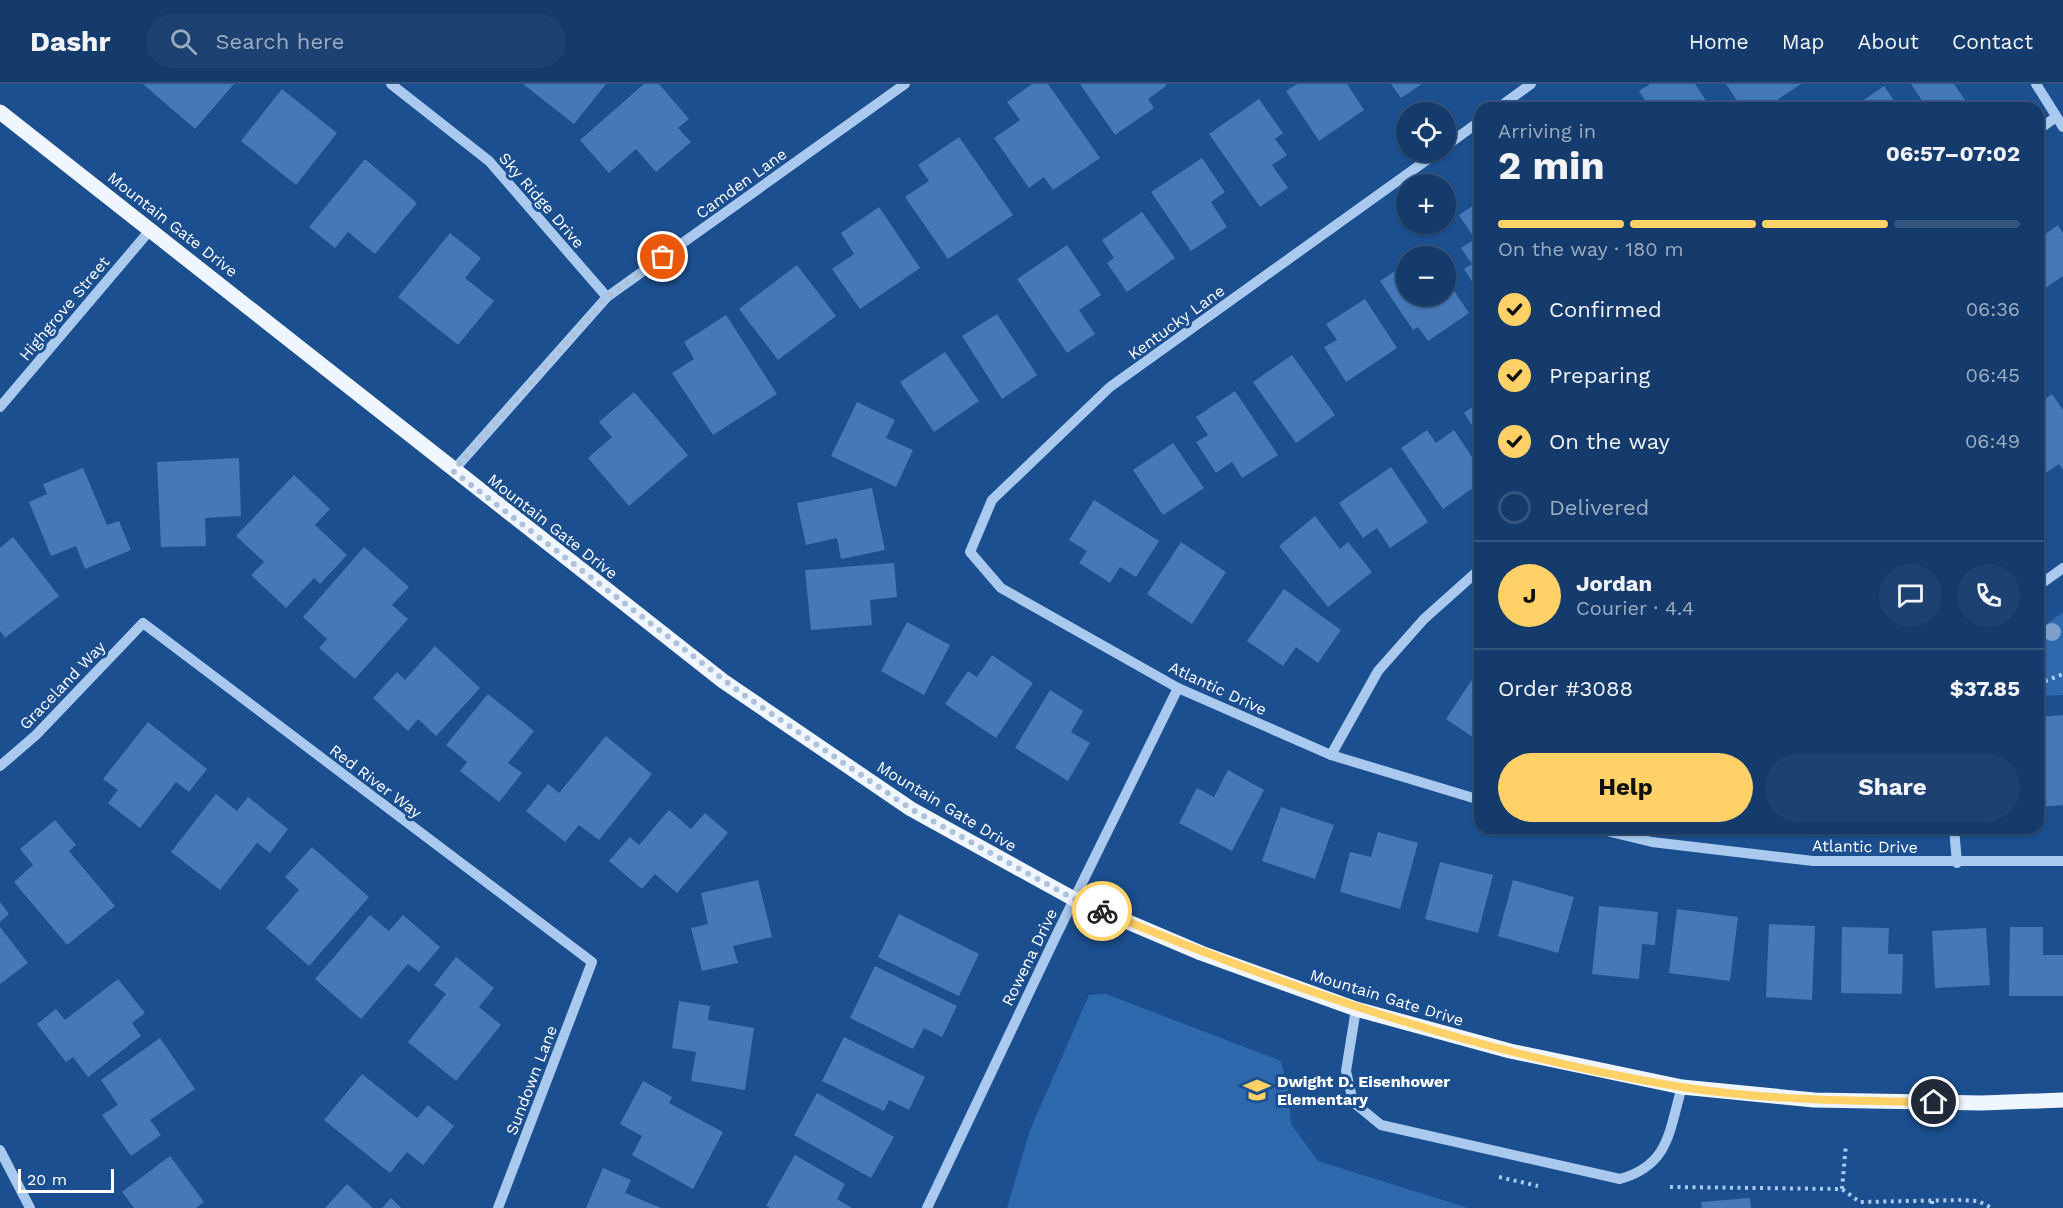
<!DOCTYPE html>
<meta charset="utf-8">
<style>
:root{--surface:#143b6b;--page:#1d4271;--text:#f1f3f6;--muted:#9dadc1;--line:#33557e;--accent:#ffd166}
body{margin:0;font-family:"Work Sans",sans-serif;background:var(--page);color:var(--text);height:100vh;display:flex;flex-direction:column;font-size:22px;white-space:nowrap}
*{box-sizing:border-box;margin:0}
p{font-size:20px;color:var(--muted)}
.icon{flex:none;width:33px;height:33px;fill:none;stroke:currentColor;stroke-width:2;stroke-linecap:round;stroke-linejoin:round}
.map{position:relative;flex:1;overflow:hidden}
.panel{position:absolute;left:1474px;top:18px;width:570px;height:732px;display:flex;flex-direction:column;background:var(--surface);border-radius:18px;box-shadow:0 2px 4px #0004,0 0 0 2px var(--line)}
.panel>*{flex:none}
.controls{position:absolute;left:1396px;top:18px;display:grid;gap:12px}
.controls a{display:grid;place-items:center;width:60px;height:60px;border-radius:50%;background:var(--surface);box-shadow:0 2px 4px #0004,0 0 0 2px var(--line);font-size:30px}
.scale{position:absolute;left:18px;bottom:15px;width:96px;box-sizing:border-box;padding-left:6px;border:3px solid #fff;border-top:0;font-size:16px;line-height:21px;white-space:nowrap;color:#fff;-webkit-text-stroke:4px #1b4f8f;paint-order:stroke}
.pin{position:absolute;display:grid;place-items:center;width:51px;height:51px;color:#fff;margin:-26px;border:3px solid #fff;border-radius:50%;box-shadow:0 2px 6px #0007}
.courier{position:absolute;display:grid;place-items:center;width:60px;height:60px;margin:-30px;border:4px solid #ffd166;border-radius:50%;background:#fff;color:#222;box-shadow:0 2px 8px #0007}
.overview em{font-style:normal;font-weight:700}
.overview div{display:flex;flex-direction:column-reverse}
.overview{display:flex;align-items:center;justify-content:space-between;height:102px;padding:0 24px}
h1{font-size:39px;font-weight:700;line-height:45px}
.bar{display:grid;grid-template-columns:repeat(4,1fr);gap:9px 6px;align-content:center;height:72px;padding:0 24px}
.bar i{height:8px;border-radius:4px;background:var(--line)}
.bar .selected{background:var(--accent)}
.bar p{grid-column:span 4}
.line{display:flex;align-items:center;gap:15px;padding:0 24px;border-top:2px solid var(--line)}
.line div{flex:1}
.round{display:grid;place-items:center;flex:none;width:63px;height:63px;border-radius:32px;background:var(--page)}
ol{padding:0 24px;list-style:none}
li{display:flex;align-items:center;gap:18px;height:66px}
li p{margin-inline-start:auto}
li .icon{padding:6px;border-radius:50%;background:var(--accent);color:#111;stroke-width:4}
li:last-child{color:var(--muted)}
li i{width:33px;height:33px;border:3px solid var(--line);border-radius:50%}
.action{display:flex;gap:12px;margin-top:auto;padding:12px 24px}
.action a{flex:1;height:69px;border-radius:36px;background:var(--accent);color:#111;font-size:24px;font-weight:700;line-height:69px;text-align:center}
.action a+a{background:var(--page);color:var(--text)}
header{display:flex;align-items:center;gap:36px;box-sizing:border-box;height:84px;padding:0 30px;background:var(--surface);border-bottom:2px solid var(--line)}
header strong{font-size:28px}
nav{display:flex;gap:33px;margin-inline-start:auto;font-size:21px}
.search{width:420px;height:54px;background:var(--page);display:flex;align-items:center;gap:15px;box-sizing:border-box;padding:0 21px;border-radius:33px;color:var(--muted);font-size:22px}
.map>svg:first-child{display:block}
</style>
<header>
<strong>Dashr</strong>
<div class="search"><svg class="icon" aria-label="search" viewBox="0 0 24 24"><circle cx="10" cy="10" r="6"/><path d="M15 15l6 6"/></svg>Search here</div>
<nav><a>Home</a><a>Map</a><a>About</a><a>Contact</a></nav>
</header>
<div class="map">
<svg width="2063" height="1124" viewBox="0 0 2063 1124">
<rect width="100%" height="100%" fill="#1b4f8f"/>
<g fill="#2e69ad">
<path d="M2063 528V611L2039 612V545Z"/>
<path d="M1106 910 1281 977 1288 1004 1291 1040 1318 1077 1468 1124H1007L1030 1046 1089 911Z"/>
</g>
<g fill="#4478b7">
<path d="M143 0H234L195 45Z"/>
<path d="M523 0H606L574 40Z"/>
<path d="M644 0H659L689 35 678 44 691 58 656 88 636 65 609 89 580 56Z"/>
<path d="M1032 0H1048L1100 74 1053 106 1044 93 1029 104 994 54 1020 36 1007 18Z"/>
<path d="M1080 0H1165L1166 2 1148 15 1154 24 1115 51Z"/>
<path d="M1297 0H1347L1364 26 1319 57 1286 7Z"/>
<path d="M1391 0H1422L1401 14Z"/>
<path d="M1650 0H1695L1711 24H1650L1639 7Z"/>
<path d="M1726 0H1801L1765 24H1742Z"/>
<path d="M1911 0H1954L1965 16 1953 24H1927Z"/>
<path d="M1884 2 1899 24H1852Z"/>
<path d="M282 5 337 49 296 101 241 57Z"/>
<path d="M1259 15 1283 49 1275 55 1287 71 1272 81 1288 104 1260 123 1209 50Z"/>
<path d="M1618 17 1623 24H1608Z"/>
<path d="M959 53 1013 131 948 175 905 113 929 97 918 81Z"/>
<path d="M1202 74 1225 108 1211 118 1227 143 1191 167 1151 108Z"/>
<path d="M365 75 417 119 375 170 348 148 335 164 309 143Z"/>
<path d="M1480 117V210L1464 185 1472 180 1461 164 1475 155 1459 131Z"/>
<path d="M879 123 920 184 860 225 832 185 854 170 841 149Z"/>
<path d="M1142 128 1175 174 1127 208 1107 179 1114 174 1102 156Z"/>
<path d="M2058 141 2063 149V192L2038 209V155Z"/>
<path d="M450 149 481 174 465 194 494 217 458 261 398 213Z"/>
<path d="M1067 161 1101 211 1079 226 1095 250 1067 269 1017 195Z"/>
<path d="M1427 166 1431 172H1417Z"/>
<path d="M1407 179V212H1446V195L1469 229 1428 257 1418 243 1413 246 1380 197Z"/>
<path d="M797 181 836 232 778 276 739 225Z"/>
<path d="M1365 215 1397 264 1346 298 1324 263 1337 256 1326 240Z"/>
<path d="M997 230 1037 291 1002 315 962 252Z"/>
<path d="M726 231 777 310 713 351 672 289 694 275 684 258Z"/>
<path d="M945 268 979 317 934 348 900 298Z"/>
<path d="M1292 271 1335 331 1296 359 1253 298Z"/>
<path d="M1235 307 1278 371 1242 394 1232 378 1216 389 1196 358 1208 351 1196 333Z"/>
<path d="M634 308 688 371 629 422 588 374 612 353 599 338Z"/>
<path d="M2052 310 2063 326V386L2059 380 2038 394V320Z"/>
<path d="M857 318 895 336 886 354 913 366 896 403 831 372Z"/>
<path d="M1480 318V353L1464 329Z"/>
<path d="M1427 346 1436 359 1454 346 1480 385V399L1443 425 1401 364Z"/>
<path d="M1173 359 1204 404 1163 431 1133 386Z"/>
<path d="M239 374 241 432 205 434 206 462 161 463 157 378Z"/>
<path d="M1391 383 1428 438 1390 464 1377 444 1363 454 1339 419Z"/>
<path d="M83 384 107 441 119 437 131 466 85 485 76 462 51 472 29 418 47 410 43 400Z"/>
<path d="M294 391 330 425 315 441 347 471 320 500 314 494 286 524 251 491 264 478 236 452Z"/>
<path d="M872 404 885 466 841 475 837 454 806 461 797 419Z"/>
<path d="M1094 416 1159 457 1136 493 1120 483 1110 499 1079 479 1087 467 1069 456Z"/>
<path d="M1315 432 1340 465 1348 458 1372 488 1328 523 1279 462Z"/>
<path d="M13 453 59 512 5 554 0 547V464Z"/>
<path d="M1181 458 1226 488 1192 540 1147 510Z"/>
<path d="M364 463 409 503 392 521 408 535 355 595 319 564 327 555 303 533Z"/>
<path d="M894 479 897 513 870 516 872 541 811 546 805 486Z"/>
<path d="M1284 505 1341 546 1318 579 1296 563 1283 582 1247 557Z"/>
<path d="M907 538 950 561 924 611 881 587Z"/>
<path d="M435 562 480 604 436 652 418 635 408 647 373 614 397 588 405 596Z"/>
<path d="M992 571 1033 599 996 654 945 620 968 587 977 593Z"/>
<path d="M1479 585 1480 586V658L1446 635Z"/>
<path d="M1050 606 1083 627 1071 648 1090 659 1068 697 1015 664Z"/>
<path d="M488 610 534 647 508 679 522 689 499 718 460 687 467 678 446 661Z"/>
<path d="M2063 631V721L2039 723 2038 633Z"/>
<path d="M148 638 207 685 189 708 176 698 140 744 108 719 118 706 103 695Z"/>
<path d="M606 652 652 690 599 756 579 741 565 758 526 727 548 700 559 709Z"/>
<path d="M1228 686 1264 706 1232 767 1179 739 1197 704 1214 713Z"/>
<path d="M216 710 237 727 248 713 288 745 270 769 257 759 220 806 171 768Z"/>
<path d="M1281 723 1334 741 1315 795 1262 777Z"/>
<path d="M669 726 691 745 705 729 728 749 677 809 655 790 642 805 609 777 630 753 639 761Z"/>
<path d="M55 736 76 761 69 767 115 822 67 861 14 798 33 781 20 765Z"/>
<path d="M1378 748 1418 759 1400 825 1340 808 1350 768 1371 773Z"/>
<path d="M312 763 369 813 309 882 266 844 299 806 285 793Z"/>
<path d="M1440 778 1493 791 1478 849 1425 835Z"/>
<path d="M758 796 772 853 733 862 738 879 702 887 691 844 708 840 701 809Z"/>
<path d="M1513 796 1574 813 1558 869 1498 852Z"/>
<path d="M0 818 9 830 0 838Z"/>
<path d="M1599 822 1658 828 1655 861 1642 860 1639 895 1592 890Z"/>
<path d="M1677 825 1738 833 1730 897 1669 889Z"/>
<path d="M899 830 979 870 959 912 878 873Z"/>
<path d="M370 831 389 847 403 831 440 863 419 888 408 880 361 935 315 895Z"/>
<path d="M1769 840 1815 842 1812 916 1766 913Z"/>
<path d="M0 843 28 879 0 900Z"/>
<path d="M1842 843 1889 844 1888 870H1903L1902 910 1841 909Z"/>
<path d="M2010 843H2043V871H2063V912H2009Z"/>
<path d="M1986 844 1990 901 1935 904 1932 847Z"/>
<path d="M456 873 494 904 479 923 501 941 456 997 408 958 446 910 434 901Z"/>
<path d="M875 882 957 922 942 953 924 944 913 965 850 934Z"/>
<path d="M118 895 145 929 132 939 141 952 88 993 73 973 66 978 37 940 56 925 65 936Z"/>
<path d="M679 917 710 922 708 936 754 944 745 1006 691 997 696 968 672 964Z"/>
<path d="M844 953 925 993 909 1026 889 1016 884 1027 822 997Z"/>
<path d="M160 954 195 1005 150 1036 161 1051 131 1072 102 1031 118 1021 101 996Z"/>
<path d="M362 990 417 1034 428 1021 454 1042 423 1081 407 1068 390 1089 324 1036Z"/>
<path d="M643 997 672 1013 669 1019 723 1048 693 1105 632 1071 642 1052 620 1040Z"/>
<path d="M817 1009 894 1053 871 1094 794 1051Z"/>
<path d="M795 1071 845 1100 837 1115 852 1124H770L766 1122Z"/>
<path d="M170 1072 204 1118 196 1124H134L122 1108Z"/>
<path d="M603 1084 631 1096 625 1109 661 1124H586Z"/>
<path d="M347 1100 373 1124H325Z"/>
<path d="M391 1114 401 1124H382Z"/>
<path d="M1750 1114 1751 1124H1702L1701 1118Z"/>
</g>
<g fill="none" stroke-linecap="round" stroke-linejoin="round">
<g stroke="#a9c9ee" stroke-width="4" stroke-dasharray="3 4.5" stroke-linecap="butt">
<path d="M2038 600 2063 590"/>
<path d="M1499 1093 1538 1102"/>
<path d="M1670 1103 1842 1105 1860 1118 1963 1116 1978 1117 1992 1124"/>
<path d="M1842 1105 1846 1060"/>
<path d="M1932 1117V1124"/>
</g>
<g stroke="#a9c9ee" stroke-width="10">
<path d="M391 0 489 77 607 213"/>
<path d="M2036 0 2063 43"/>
<path d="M1498 24 1531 0"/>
<path d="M2038 46 2056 33"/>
<path d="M1446 62 1480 37"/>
<path d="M1438 68 1110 303 992 416 970 468 1001 504 1178 604 1331 671 1480 716"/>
<path d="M0 323 151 145"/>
<path d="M453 387 607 213 905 0"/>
<path d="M2038 502 2063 484"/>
<path d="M1331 671 1378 587 1424 535 1480 485"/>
<path d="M0 682 36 651 143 539 592 878 498 1124"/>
<path d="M1594 744 1652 758 1813 777H2063"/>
<path d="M1954 744 1957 779"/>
<path d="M1356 925 1346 987 1353 1018 1381 1041 1620 1095C1670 1081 1669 1046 1682 1003"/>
<path d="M0 1066 30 1124"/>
<path d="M927 1124 1055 854 1178 604"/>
</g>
<path stroke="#f0f6ff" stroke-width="15" d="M0 28 723 597 911 725 1074 815 1201 869 1356 925 1510 967 1682 1003 1814 1016 1982 1019 2063 1016"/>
</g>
<circle fill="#7ea0ca" cx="2052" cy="548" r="9"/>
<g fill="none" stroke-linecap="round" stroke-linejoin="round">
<path stroke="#afc1d8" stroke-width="6" stroke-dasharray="0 10.8" d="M663 173 607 213 453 387 741 609 911 725 1074 815 1102 827"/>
<path stroke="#ffd166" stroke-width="8" d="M1102 827C1291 906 1479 970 1681 1003 1764 1016 1850 1017 1934 1018"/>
</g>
<defs>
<symbol id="school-bare" viewBox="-9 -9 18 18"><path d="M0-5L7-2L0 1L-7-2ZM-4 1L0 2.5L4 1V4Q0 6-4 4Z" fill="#ffd166" stroke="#1b4f8f" stroke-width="2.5" paint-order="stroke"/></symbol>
</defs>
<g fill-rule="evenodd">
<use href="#school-bare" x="1238" y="987" width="38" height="38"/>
</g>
<g text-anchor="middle" stroke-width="6" stroke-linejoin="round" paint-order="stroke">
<g font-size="16" fill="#fff" stroke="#1b4f8f">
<text transform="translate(741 99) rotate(-36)" y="6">Camden Lane</text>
<text transform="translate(542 116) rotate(49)" y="6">Sky Ridge Drive</text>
<text transform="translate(173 140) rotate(38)" y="6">Mountain Gate Drive</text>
<text transform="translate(64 224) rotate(-50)" y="6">Highgrove Street</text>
<text transform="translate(1176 238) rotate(-36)" y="6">Kentucky Lane</text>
<text transform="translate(553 442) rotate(38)" y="6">Mountain Gate Drive</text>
<text transform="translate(62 601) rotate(-46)" y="6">Graceland Way</text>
<text transform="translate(1218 604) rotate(25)" y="6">Atlantic Drive</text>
<text transform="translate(376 697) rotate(37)" y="6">Red River Way</text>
<text transform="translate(947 722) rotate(31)" y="6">Mountain Gate Drive</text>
<text transform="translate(1865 762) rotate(1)" y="6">Atlantic Drive</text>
<text transform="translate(1029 873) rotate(-64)" y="6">Rowena Drive</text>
<text transform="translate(1387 913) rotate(17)" y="6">Mountain Gate Drive</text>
<text transform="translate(531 996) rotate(-69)" y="6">Sundown Lane</text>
</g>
<g font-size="16" font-weight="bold" fill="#fff" stroke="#1b4f8f" text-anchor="start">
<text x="1277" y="1003">Dwight D. Eisenhower<tspan x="1277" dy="18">Elementary</tspan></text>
</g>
</g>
</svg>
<div class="controls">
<a><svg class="icon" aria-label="locate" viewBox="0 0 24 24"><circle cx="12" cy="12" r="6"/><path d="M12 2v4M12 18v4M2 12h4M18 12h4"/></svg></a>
<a>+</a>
<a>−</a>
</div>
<div class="scale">20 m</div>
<div class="pin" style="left:663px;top:173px;background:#ea580c"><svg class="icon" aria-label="bag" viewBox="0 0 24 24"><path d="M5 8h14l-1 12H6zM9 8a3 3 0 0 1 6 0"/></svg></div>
<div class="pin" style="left:1934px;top:1018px;background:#1f2937"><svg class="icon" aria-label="home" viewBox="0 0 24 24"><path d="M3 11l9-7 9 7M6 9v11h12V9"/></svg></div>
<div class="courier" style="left:1102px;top:827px"><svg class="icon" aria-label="bike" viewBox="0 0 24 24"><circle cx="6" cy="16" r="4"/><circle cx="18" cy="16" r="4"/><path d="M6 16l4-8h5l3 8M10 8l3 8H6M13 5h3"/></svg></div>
<section class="panel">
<div class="overview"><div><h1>2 min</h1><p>Arriving in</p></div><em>06:57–07:02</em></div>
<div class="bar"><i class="selected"></i><i class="selected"></i><i class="selected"></i><i></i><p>On the way · 180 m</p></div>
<ol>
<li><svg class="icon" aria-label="check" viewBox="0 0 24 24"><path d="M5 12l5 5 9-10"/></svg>Confirmed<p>06:36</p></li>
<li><svg class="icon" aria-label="check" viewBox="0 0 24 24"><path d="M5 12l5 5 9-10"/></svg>Preparing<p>06:45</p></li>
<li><svg class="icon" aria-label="check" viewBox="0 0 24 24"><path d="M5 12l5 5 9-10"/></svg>On the way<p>06:49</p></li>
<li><i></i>Delivered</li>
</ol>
<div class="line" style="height:108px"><b class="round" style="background:var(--accent);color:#111">J</b><div><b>Jordan</b><p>Courier · 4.4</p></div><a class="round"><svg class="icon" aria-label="chat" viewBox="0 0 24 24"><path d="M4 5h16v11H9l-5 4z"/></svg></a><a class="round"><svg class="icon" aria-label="phone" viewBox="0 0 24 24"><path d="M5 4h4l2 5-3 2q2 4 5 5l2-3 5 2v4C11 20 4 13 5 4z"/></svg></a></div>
<div class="line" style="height:78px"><div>Order #3088</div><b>$37.85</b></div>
<div class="action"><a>Help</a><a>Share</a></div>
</section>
</div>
